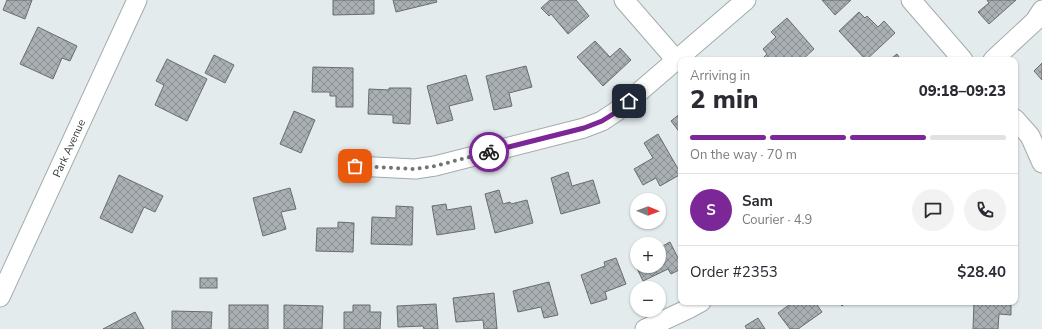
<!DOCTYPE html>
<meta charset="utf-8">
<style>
:root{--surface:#fff;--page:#f2f2f3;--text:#2b2b33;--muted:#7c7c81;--line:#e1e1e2;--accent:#7c2797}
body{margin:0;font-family:"Nunito Sans",sans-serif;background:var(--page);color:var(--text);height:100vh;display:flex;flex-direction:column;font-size:15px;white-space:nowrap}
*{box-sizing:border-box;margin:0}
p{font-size:13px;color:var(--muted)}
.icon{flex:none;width:22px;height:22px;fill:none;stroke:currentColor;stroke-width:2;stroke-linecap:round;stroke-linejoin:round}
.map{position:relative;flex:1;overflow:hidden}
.side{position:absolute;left:678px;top:57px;width:340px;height:248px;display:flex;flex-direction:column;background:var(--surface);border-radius:8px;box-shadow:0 1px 3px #0004}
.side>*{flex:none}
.needle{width:26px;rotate:91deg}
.tools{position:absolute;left:630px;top:193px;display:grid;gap:8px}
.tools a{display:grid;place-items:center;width:36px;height:36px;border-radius:50%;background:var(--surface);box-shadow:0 1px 3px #0004;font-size:20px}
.pin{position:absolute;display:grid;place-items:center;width:34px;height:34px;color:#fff;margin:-17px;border-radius:8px;box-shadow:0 2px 6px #0006}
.courier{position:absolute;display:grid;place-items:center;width:40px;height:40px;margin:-20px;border:3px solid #7c2797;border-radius:50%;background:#fff;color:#222;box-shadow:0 1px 5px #0007}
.head em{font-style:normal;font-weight:800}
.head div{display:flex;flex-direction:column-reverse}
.head{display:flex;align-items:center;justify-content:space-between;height:68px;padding:0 12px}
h1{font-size:26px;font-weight:800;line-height:30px}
.bar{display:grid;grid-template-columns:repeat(4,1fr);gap:6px 4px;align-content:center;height:48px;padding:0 12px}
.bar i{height:5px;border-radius:3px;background:var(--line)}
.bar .selected{background:var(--accent)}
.bar p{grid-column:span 4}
.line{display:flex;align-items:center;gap:10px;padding:0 12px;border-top:1px solid var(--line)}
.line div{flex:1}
.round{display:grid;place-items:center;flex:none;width:42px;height:42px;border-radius:21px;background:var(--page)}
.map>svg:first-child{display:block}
</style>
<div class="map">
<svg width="1042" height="329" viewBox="0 0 1042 329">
<defs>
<pattern id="building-cross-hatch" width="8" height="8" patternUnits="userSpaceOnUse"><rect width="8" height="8" fill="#a9afb3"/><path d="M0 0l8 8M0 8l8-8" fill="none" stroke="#8a8f92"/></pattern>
</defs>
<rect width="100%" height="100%" fill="#e4ebed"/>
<g fill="url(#building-cross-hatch)" stroke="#676c6f">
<path d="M7 0H32L25 19 3 10Z"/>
<path d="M333 0H374V14L333 15Z"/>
<path d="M393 0H436L437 2 396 12Z"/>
<path d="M550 0H576L589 16 568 34 551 14 549 16 541 8Z"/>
<path d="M822 0H851L835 15Z"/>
<path d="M987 0H1016L989 24 978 12 989 3Z"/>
<path d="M859 12 865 18 867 16 878 27 884 21 895 33 866 60 839 31Z"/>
<path d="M787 18 814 49 802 60H762V59L767 54 763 49 776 37 771 32Z"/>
<path d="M38 27 77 46 70 61 62 58 53 79 20 64Z"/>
<path d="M595 41 610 57 620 48 631 60 603 86 577 57Z"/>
<path d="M897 54 901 60H889Z"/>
<path d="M214 55 234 65 225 83 205 73Z"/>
<path d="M167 59 207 79 187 121 155 105 164 85 156 81Z"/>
<path d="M1042 63V80L1034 71Z"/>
<path d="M526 66 532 87 509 93 512 106 494 110 486 76Z"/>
<path d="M313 67 353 68V107H336V96H330V92H312Z"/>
<path d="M466 75 473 100 449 106 453 120 437 124 427 86Z"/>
<path d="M389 88H411L410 124 393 123V115L368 114 369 89 389 90Z"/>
<path d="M294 111 315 120 301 153 280 144Z"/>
<path d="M681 113V134L671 121Z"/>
<path d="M658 134 681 174 660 186 656 178 643 185 634 169 653 158 644 143Z"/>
<path d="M568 172 572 186 593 180 600 203 561 214 551 178Z"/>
<path d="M119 175 163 196 155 212 144 207 132 233 100 218Z"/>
<path d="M290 188 296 209 281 212 286 229 263 236 253 198Z"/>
<path d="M499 190 503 204 510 202 511 204 527 200 533 223 495 233 485 194Z"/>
<path d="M446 204 447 210 471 206 475 229 437 235 432 206Z"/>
<path d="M396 206 413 207 412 245 371 244 372 217 396 218Z"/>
<path d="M338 222 354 223 353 252 316 251 317 228H338Z"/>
<path d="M670 242 681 264V269L671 274 668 269 643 281 633 260 637 258V266H659V248Z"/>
<path d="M616 258 626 284 605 292 607 299 591 304 581 275 605 266 604 262Z"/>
<rect x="200" y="278" width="17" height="10"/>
<path d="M549 282 558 315 544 318 541 307 518 312 513 291Z"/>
<path d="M494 293 497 329H484L483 320 456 322 453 298Z"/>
<path d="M793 302H815L822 312 798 329H790L778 313Z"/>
<path d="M838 302H847L842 306Z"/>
<path d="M974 302H1011V315L999 314 998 329H973Z"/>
<path d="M436 304 438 329H424L423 326 398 327 397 306Z"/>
<rect x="229" y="305" width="39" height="24"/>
<path d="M284 305 323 306 322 329H284Z"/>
<path d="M353 305H370V312H381L380 329H344V312H353Z"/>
<path d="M172 311 212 312 211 329H172Z"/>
<path d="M135 312 144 329H103Z"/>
<path d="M758 318 765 329H747L745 326Z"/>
</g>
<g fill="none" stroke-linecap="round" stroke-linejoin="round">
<defs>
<g id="street">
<path d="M624 0 677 61"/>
<path d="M911 0 963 60"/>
<path d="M993 60 1035 21 1042 10"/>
<path d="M1015 119 1030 136 1042 163"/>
<path d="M355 166 415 169 435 166 584 128 602 121 617 111 746 0"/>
<path id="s1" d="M0 297 137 0"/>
<path d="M645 329 688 309 701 302"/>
</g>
</defs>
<use href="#street" stroke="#a4abad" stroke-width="21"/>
<use href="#street" stroke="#fff" stroke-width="19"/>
</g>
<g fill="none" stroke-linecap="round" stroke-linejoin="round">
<path stroke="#707475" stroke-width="4" stroke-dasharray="0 7.2" d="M355 166 415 169 435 166 489 152"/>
<path stroke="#7c2797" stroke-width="5" d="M489 152 584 128 602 121 618 111 629 101"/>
</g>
<g text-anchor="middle" stroke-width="3" stroke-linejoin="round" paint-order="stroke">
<g font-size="11" fill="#313435" stroke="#f1f8fa">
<text dy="4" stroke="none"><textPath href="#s1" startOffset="164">Park Avenue</textPath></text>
</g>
</g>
</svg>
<div class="tools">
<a><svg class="needle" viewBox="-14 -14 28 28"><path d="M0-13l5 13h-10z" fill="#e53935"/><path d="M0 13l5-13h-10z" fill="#7c7c81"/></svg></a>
<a>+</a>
<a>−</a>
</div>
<div class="pin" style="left:355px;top:166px;background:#ea580c"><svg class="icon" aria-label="bag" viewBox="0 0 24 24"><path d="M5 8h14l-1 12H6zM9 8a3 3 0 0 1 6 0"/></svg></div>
<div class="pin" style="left:629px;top:101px;background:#1f2937"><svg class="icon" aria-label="home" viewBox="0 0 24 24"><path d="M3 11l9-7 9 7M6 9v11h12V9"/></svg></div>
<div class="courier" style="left:489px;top:152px"><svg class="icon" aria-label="bike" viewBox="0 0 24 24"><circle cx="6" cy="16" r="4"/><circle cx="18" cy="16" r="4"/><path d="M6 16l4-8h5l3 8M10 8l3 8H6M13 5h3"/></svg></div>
<section class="side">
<div class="head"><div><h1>2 min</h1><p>Arriving in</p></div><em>09:18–09:23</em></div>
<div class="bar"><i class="selected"></i><i class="selected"></i><i class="selected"></i><i></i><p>On the way · 70 m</p></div>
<div class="line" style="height:72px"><b class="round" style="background:var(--accent);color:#fff">S</b><div><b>Sam</b><p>Courier · 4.9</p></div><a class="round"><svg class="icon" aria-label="chat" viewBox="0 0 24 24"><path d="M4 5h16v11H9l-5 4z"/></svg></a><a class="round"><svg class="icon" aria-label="phone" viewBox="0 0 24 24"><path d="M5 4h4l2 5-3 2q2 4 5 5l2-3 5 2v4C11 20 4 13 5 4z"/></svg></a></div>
<div class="line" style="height:52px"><div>Order #2353</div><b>$28.40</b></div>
</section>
</div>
